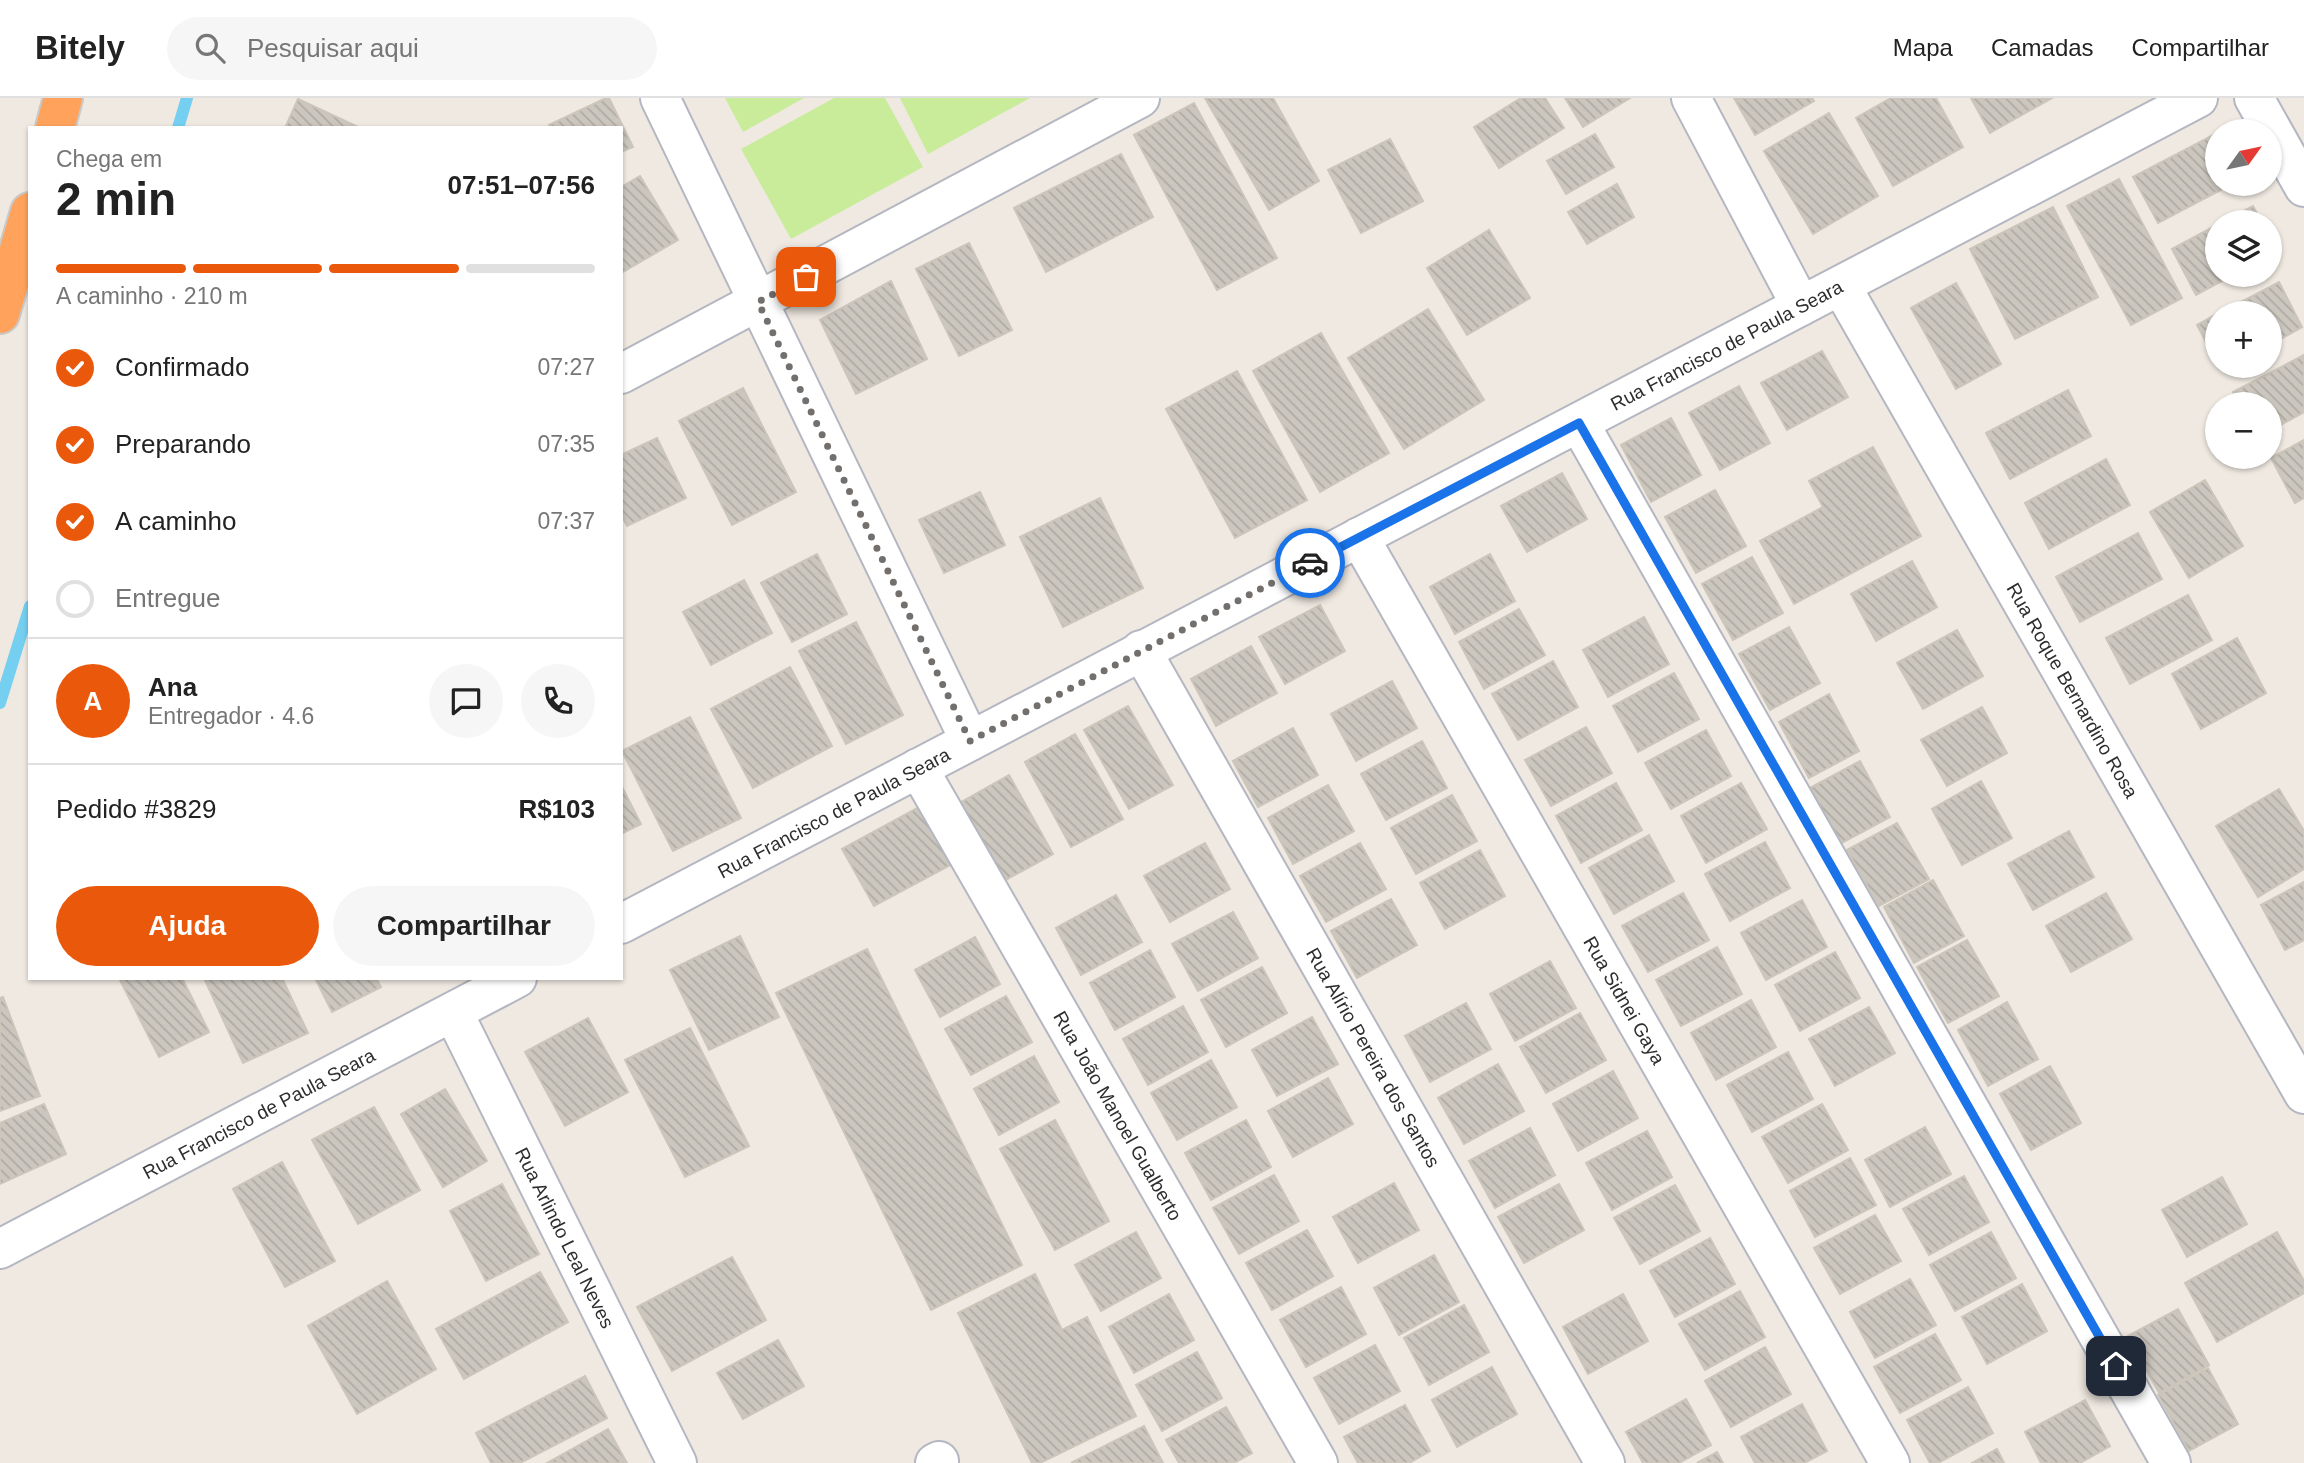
<!DOCTYPE html>
<html lang="pt">
<meta charset="utf-8">
<style>
:root{--surface:#fff;--page:#f6f6f6;--text:#222;--muted:#767676;--line:#e0e0e0;--accent:#ea580c}
body{margin:0;font-family:Helvetica,sans-serif;background:var(--page);color:var(--text);height:100vh;display:flex;flex-direction:column;font-size:26px;white-space:nowrap}
*{box-sizing:border-box;margin:0}
p{font-size:23px;color:var(--muted)}
.icon{flex:none;width:38px;height:38px;fill:none;stroke:currentColor;stroke-width:2;stroke-linecap:round;stroke-linejoin:round}
.map{position:relative;flex:1;overflow:hidden}
.panel{position:absolute;left:28px;top:28px;width:595px;height:854px;display:flex;flex-direction:column;background:var(--surface);border-radius:0px;box-shadow:0 2px 5px #0004}
.panel>*{flex:none}
.needle{width:46px;rotate:57deg}
.buttons{position:absolute;left:2205px;top:21px;display:grid;gap:14px}
.buttons a{display:grid;place-items:center;width:77px;height:77px;border-radius:50%;background:var(--surface);box-shadow:0 2px 5px #0004;font-size:35px}
.pin{position:absolute;display:grid;place-items:center;width:60px;height:60px;color:#fff;margin:-30px;border-radius:14px;box-shadow:0 4px 10px #0006}
.courier{position:absolute;display:grid;place-items:center;width:70px;height:70px;margin:-35px;border:5px solid #1a73e8;border-radius:50%;background:#fff;color:#222;box-shadow:0 2px 9px #0007}
.summary em{font-style:normal;font-weight:700}
.summary div{display:flex;flex-direction:column-reverse}
.summary{display:flex;align-items:center;justify-content:space-between;height:119px;padding:0 28px}
h1{font-size:46px;font-weight:700;line-height:52px}
.bar{display:grid;grid-template-columns:repeat(4,1fr);gap:10px 7px;align-content:center;height:84px;padding:0 28px}
.bar i{height:9px;border-radius:5px;background:var(--line)}
.bar .active{background:var(--accent)}
.bar p{grid-column:span 4}
.line{display:flex;align-items:center;gap:18px;padding:0 28px;border-top:2px solid var(--line)}
.line div{flex:1}
.round{display:grid;place-items:center;flex:none;width:74px;height:74px;border-radius:37px;background:var(--page)}
ol{padding:0 28px;list-style:none}
li{display:flex;align-items:center;gap:21px;height:77px}
li p{margin-inline-start:auto}
li .icon{padding:7px;border-radius:50%;background:var(--accent);color:#fff;stroke-width:4}
li:last-child{color:var(--muted)}
li i{width:38px;height:38px;border:4px solid var(--line);border-radius:50%}
.action{display:flex;gap:14px;margin-top:auto;padding:14px 28px}
.action a{flex:1;height:80px;border-radius:42px;background:var(--accent);color:#fff;font-size:28px;font-weight:700;line-height:80px;text-align:center}
.action a+a{background:var(--page);color:var(--text)}
header{display:flex;align-items:center;gap:42px;box-sizing:border-box;height:98px;padding:0 35px;background:var(--surface);border-bottom:2px solid var(--line)}
header strong{font-size:33px}
nav{display:flex;gap:38px;margin-inline-start:auto;font-size:24px}
.search{width:490px;height:63px;background:var(--page);display:flex;align-items:center;gap:18px;box-sizing:border-box;padding:0 24px;border-radius:38px;color:var(--muted);font-size:26px}
.map>svg:first-child{display:block}
</style>
<header>
<strong>Bitely</strong>
<div class="search"><svg class="icon" aria-label="search" viewBox="0 0 24 24"><circle cx="10" cy="10" r="6"/><path d="M15 15l6 6"/></svg>Pesquisar aqui</div>
<nav><a>Mapa</a><a>Camadas</a><a>Compartilhar</a></nav>
</header>
<div class="map">
<svg width="2304" height="1365" viewBox="0 0 2304 1365">
<defs>
<pattern id="building-back-hatch" width="6" height="6" patternUnits="userSpaceOnUse" patternTransform="scale(1.75)"><rect width="6" height="6" fill="#cbc7bf"/><path d="M-1 5l2 2M0 0l6 6M5-1l2 2" fill="none" stroke="#afaba4"/></pattern>
</defs>
<rect width="100%" height="100%" fill="#efe9e1"/>
<g fill="#c9ec9a">
<path d="M725 0H804L743 34Z"/>
<path d="M834 0H885L923 69 791 141 741 51Z"/>
<path d="M900 0H1030L928 56Z"/>
</g>
<g fill="none" stroke-linecap="round" stroke-linejoin="round">
<g stroke="#75cff0" stroke-width="12">
<path d="M178 30 187 0"/>
<path d="M0 605 30 508"/>
</g>
</g>
<g fill="url(#building-back-hatch)" stroke="#cbc5ba" stroke-width="2">
<path d="M606 0H609L633 49 621 54V30H551L549 27Z"/>
<path d="M1205 0H1273L1319 83 1269 112Z"/>
<path d="M1521 0H1545L1564 30 1499 70 1474 29Z"/>
<path d="M1565 0H1630L1583 29Z"/>
<path d="M1734 0H1812L1814 3 1755 37Z"/>
<path d="M1891 0H1936L1963 49 1893 88 1856 20Z"/>
<path d="M1971 0H2052L1990 35Z"/>
<path d="M298 1 358 29V30H285Z"/>
<path d="M1194 5 1277 160 1217 192 1134 37Z"/>
<path d="M1829 15 1878 98 1813 136 1764 53Z"/>
<path d="M1595 36 1614 69 1566 96 1547 63Z"/>
<path d="M2215 36 2217 86H2232L2158 125 2133 79Z"/>
<path d="M1390 41 1423 103 1361 135 1328 72Z"/>
<path d="M1121 56 1153 119 1046 174 1014 110Z"/>
<path d="M640 78 678 142 621 175V89Z"/>
<path d="M2119 81 2182 200 2131 227 2067 108Z"/>
<path d="M1617 86 1634 119 1587 146 1568 114Z"/>
<path d="M2253 108 2262 124H2222Z"/>
<path d="M2053 109 2098 199 2015 241 1970 151Z"/>
<path d="M2217 127V177H2233L2196 197 2172 151Z"/>
<path d="M1489 132 1530 200 1467 237 1427 170Z"/>
<path d="M969 145 1012 232 959 258 916 171Z"/>
<path d="M891 183 927 261 856 296 820 222Z"/>
<path d="M2279 184 2302 229 2270 247V215H2220Z"/>
<path d="M1956 185 2001 266 1956 291 1911 210Z"/>
<path d="M1428 211 1484 302 1404 351 1348 260Z"/>
<path d="M2217 216V265L2197 227Z"/>
<path d="M1321 235 1389 355 1320 394 1253 273Z"/>
<path d="M1822 253 1848 299 1787 332 1761 285Z"/>
<path d="M2304 257V314L2270 333V306H2239L2233 294Z"/>
<path d="M1237 273 1307 402 1235 440 1166 311Z"/>
<path d="M1739 288 1770 345 1720 372 1689 315Z"/>
<path d="M743 290 796 394 732 427 679 323Z"/>
<path d="M2068 292 2091 338 2010 381 1986 335Z"/>
<path d="M1671 320 1701 377 1651 404 1621 347Z"/>
<path d="M657 340 686 400 627 428 621 416V357Z"/>
<path d="M2304 342V400L2295 405 2271 360Z"/>
<path d="M1873 349 1921 438 1794 506 1760 443 1823 409 1809 383Z"/>
<path d="M2106 361 2130 407 2049 451 2025 405Z"/>
<path d="M1562 375 1587 421 1527 454 1501 408Z"/>
<path d="M2205 382 2243 448 2189 480 2150 414Z"/>
<path d="M1715 392 1746 448 1696 475 1665 419Z"/>
<path d="M980 394 1005 447 944 475 919 422Z"/>
<path d="M1100 400 1143 490 1063 529 1020 439Z"/>
<path d="M2138 435 2162 481 2080 524 2056 479Z"/>
<path d="M817 456 847 516 792 544 761 485Z"/>
<path d="M1490 456 1515 503 1455 536 1430 489Z"/>
<path d="M1752 459 1783 515 1733 542 1702 486Z"/>
<path d="M1912 463 1937 509 1876 543 1851 496Z"/>
<path d="M744 482 772 535 711 567 683 514Z"/>
<path d="M2188 497 2212 542 2130 586 2106 540Z"/>
<path d="M1320 507 1345 553 1285 586 1259 539Z"/>
<path d="M1519 511 1545 557 1484 591 1459 544Z"/>
<path d="M1644 519 1669 566 1608 599 1583 552Z"/>
<path d="M856 524 903 617 846 646 799 553Z"/>
<path d="M1789 529 1820 585 1770 612 1739 556Z"/>
<path d="M1957 532 1983 578 1923 611 1897 565Z"/>
<path d="M2237 540 2266 595 2201 631 2172 576Z"/>
<path d="M1251 548 1277 595 1216 628 1191 581Z"/>
<path d="M1553 563 1578 609 1518 642 1492 596Z"/>
<path d="M790 569 832 648 753 690 711 611Z"/>
<path d="M1674 575 1699 621 1638 654 1613 608Z"/>
<path d="M1392 583 1417 630 1356 663 1331 616Z"/>
<path d="M1829 596 1859 653 1809 680 1779 624Z"/>
<path d="M1128 608 1173 687 1129 711 1084 632Z"/>
<path d="M1982 609 2007 655 1947 688 1921 642Z"/>
<path d="M690 619 741 720 673 753 622 653Z"/>
<path d="M1586 629 1612 675 1551 708 1525 662Z"/>
<path d="M1293 630 1318 677 1258 709 1233 663Z"/>
<path d="M1706 632 1731 678 1671 711 1645 665Z"/>
<path d="M1075 636 1123 721 1071 749 1025 664Z"/>
<path d="M1422 643 1447 690 1386 722 1361 676Z"/>
<path d="M1860 663 1890 719 1840 746 1810 690Z"/>
<path d="M1009 677 1053 756 1002 784 958 706Z"/>
<path d="M1981 683 2012 740 1962 767 1932 711Z"/>
<path d="M1616 685 1642 732 1581 765 1556 718Z"/>
<path d="M1741 685 1767 731 1706 765 1681 718Z"/>
<path d="M621 687 641 726 621 736Z"/>
<path d="M1328 687 1354 733 1293 766 1268 720Z"/>
<path d="M2279 691 2304 733V771L2258 799 2216 728Z"/>
<path d="M1452 697 1477 743 1416 776 1391 730Z"/>
<path d="M919 709 952 766 874 808 842 751Z"/>
<path d="M1897 725 1929 781 1879 808 1847 752Z"/>
<path d="M2069 733 2094 779 2033 812 2008 766Z"/>
<path d="M1649 737 1674 783 1614 816 1589 770Z"/>
<path d="M1765 744 1790 790 1730 823 1705 776Z"/>
<path d="M1205 745 1230 791 1170 824 1144 778Z"/>
<path d="M1360 745 1386 791 1326 824 1300 778Z"/>
<path d="M1480 752 1505 798 1445 831 1420 785Z"/>
<path d="M1933 782 1964 838 1914 865 1884 809Z"/>
<path d="M2304 784V842L2285 852 2261 807Z"/>
<path d="M1683 795 1709 842 1648 874 1622 828Z"/>
<path d="M2106 795 2132 841 2071 874 2046 828Z"/>
<path d="M1116 797 1142 844 1081 877 1056 830Z"/>
<path d="M1391 801 1417 847 1357 880 1331 833Z"/>
<path d="M1802 802 1827 849 1766 882 1741 835Z"/>
<path d="M1233 814 1258 860 1198 893 1172 846Z"/>
<path d="M740 838 779 919 709 952 670 872Z"/>
<path d="M975 839 1000 886 940 919 915 872Z"/>
<path d="M1967 842 1999 898 1948 925 1917 869Z"/>
<path d="M1717 849 1742 896 1681 928 1656 882Z"/>
<path d="M867 851 1022 1167 931 1212 776 895Z"/>
<path d="M1150 852 1175 899 1115 932 1090 885Z"/>
<path d="M1835 854 1860 900 1800 933 1775 887Z"/>
<path d="M1550 863 1576 910 1515 943 1490 896Z"/>
<path d="M1262 869 1287 915 1226 949 1201 902Z"/>
<path d="M119 880H182L209 934 159 959Z"/>
<path d="M204 880H282L308 935 243 965Z"/>
<path d="M315 880H376L381 889 332 914Z"/>
<path d="M1006 898 1032 944 971 977 945 931Z"/>
<path d="M3 899 40 998 0 1013V900Z"/>
<path d="M1751 902 1776 949 1716 982 1691 935Z"/>
<path d="M2007 904 2038 961 1988 988 1958 932Z"/>
<path d="M1466 905 1491 951 1430 984 1405 938Z"/>
<path d="M1183 908 1208 954 1148 987 1123 941Z"/>
<path d="M1869 909 1895 955 1835 988 1809 941Z"/>
<path d="M1580 915 1606 962 1546 995 1520 949Z"/>
<path d="M1312 919 1338 966 1277 998 1252 952Z"/>
<path d="M588 920 628 994 565 1028 525 954Z"/>
<path d="M690 930 749 1048 685 1079 625 962Z"/>
<path d="M1788 954 1813 1001 1752 1034 1727 987Z"/>
<path d="M1034 958 1059 1004 999 1037 974 991Z"/>
<path d="M1211 962 1237 1009 1177 1042 1151 995Z"/>
<path d="M1498 966 1524 1013 1464 1046 1438 1000Z"/>
<path d="M2050 968 2081 1025 2031 1052 2000 996Z"/>
<path d="M1613 973 1638 1020 1578 1053 1553 1006Z"/>
<path d="M1328 980 1353 1026 1293 1059 1268 1013Z"/>
<path d="M445 991 487 1063 443 1089 401 1016Z"/>
<path d="M44 1006 66 1056 0 1086V1025Z"/>
<path d="M1822 1006 1848 1052 1788 1085 1762 1039Z"/>
<path d="M374 1009 420 1092 358 1126 312 1042Z"/>
<path d="M1055 1022 1109 1123 1055 1152 1000 1051Z"/>
<path d="M1246 1022 1271 1069 1211 1102 1185 1055Z"/>
<path d="M1925 1029 1951 1076 1890 1109 1865 1062Z"/>
<path d="M1530 1030 1555 1077 1495 1110 1469 1063Z"/>
<path d="M1647 1033 1672 1079 1612 1112 1586 1065Z"/>
<path d="M1850 1060 1876 1107 1815 1139 1790 1093Z"/>
<path d="M282 1064 335 1163 285 1189 233 1091Z"/>
<path d="M1274 1077 1299 1123 1239 1156 1213 1110Z"/>
<path d="M1964 1078 1989 1124 1929 1157 1903 1111Z"/>
<path d="M2222 1079 2247 1126 2187 1159 2162 1112Z"/>
<path d="M1394 1085 1419 1132 1358 1165 1333 1119Z"/>
<path d="M502 1086 539 1156 486 1183 450 1113Z"/>
<path d="M1559 1086 1584 1132 1524 1165 1498 1119Z"/>
<path d="M1675 1087 1700 1133 1640 1166 1614 1120Z"/>
<path d="M1875 1117 1901 1163 1840 1196 1814 1150Z"/>
<path d="M1307 1132 1333 1178 1272 1212 1246 1165Z"/>
<path d="M1136 1134 1161 1180 1101 1213 1075 1167Z"/>
<path d="M1991 1134 2016 1180 1955 1213 1930 1167Z"/>
<path d="M2277 1134 2304 1183V1195L2217 1244 2185 1185Z"/>
<path d="M1710 1140 1735 1186 1675 1219 1650 1173Z"/>
<path d="M1434 1157 1459 1204 1399 1237 1374 1190Z"/>
<path d="M732 1159 766 1222 672 1273 637 1209Z"/>
<path d="M540 1174 568 1224 464 1281 436 1231Z"/>
<path d="M1035 1176 1062 1232 1087 1219 1136 1318 1040 1365H1032L958 1215Z"/>
<path d="M1910 1181 1936 1227 1875 1260 1850 1214Z"/>
<path d="M387 1183 436 1271 357 1316 308 1228Z"/>
<path d="M2022 1186 2047 1233 1987 1266 1962 1219Z"/>
<path d="M1341 1189 1366 1236 1306 1269 1280 1222Z"/>
<path d="M1740 1193 1765 1239 1705 1272 1679 1226Z"/>
<path d="M1169 1196 1194 1242 1134 1275 1109 1229Z"/>
<path d="M1623 1196 1648 1243 1588 1276 1563 1229Z"/>
<path d="M1464 1207 1489 1254 1429 1287 1404 1240Z"/>
<path d="M2178 1211 2209 1267 2159 1295 2128 1238Z"/>
<path d="M1935 1236 1961 1282 1900 1315 1874 1269Z"/>
<path d="M778 1242 804 1288 743 1321 717 1275Z"/>
<path d="M1375 1247 1400 1293 1339 1326 1314 1280Z"/>
<path d="M1765 1249 1791 1296 1731 1329 1705 1283Z"/>
<path d="M1197 1254 1222 1300 1162 1333 1136 1287Z"/>
<path d="M1492 1269 1517 1316 1457 1349 1432 1302Z"/>
<path d="M2208 1270 2238 1326 2189 1353 2158 1297Z"/>
<path d="M585 1278 607 1320 520 1365H491L476 1335Z"/>
<path d="M1968 1289 1993 1335 1938 1365H1930L1907 1322Z"/>
<path d="M1686 1301 1711 1347 1679 1365H1643L1626 1334Z"/>
<path d="M2085 1302 2110 1348 2080 1365H2041L2025 1334Z"/>
<path d="M1802 1306 1827 1353 1804 1365H1755L1741 1339Z"/>
<path d="M1405 1307 1430 1353 1409 1365H1358L1344 1339Z"/>
<path d="M1226 1309 1252 1355 1234 1365H1179L1166 1342Z"/>
<path d="M1144 1328 1163 1365H1071Z"/>
<path d="M608 1331 627 1365H547Z"/>
<path d="M1997 1351 2004 1365H1972Z"/>
<path d="M1717 1354 1723 1365H1697Z"/>
</g>
<g fill="none" stroke-linecap="round" stroke-linejoin="round">
<defs>
<g id="minor">
<path d="M660 0 970 643"/>
<path d="M1691 0 1801 208"/>
<path d="M2254 0 2304 89"/>
<path id="s1" d="M1841 188 2304 996"/>
<path d="M621 276 1140 0"/>
<path d="M1579 325 2171 1365"/>
<path id="s2" d="M1359 439 1890 1365"/>
<path id="s3" d="M1141 552 1605 1365"/>
<path id="s4" d="M918 670 1318 1365"/>
<path id="s5" d="M621 826 2198 0"/>
<path id="s6" d="M453 914 677 1365"/>
<path id="s7" d="M0 1151 517 880"/>
<path d="M935 1365 939 1363"/>
</g>
<g id="highway">
<path d="M55 30 63 0"/>
<path d="M0 216 30 114"/>
</g>
</defs>
<use href="#minor" stroke="#b4b7c1" stroke-width="42"/>
<use href="#highway" stroke="#c9c9c9" stroke-width="42"/>
<use href="#minor" stroke="#fff" stroke-width="38"/>
<use href="#highway" stroke="#ffa35c" stroke-width="38"/>
</g>
<g fill="none" stroke-linecap="round" stroke-linejoin="round">
<path stroke="#726f6d" stroke-width="7" stroke-dasharray="0 12.6" d="M806 179 758 204 970 643 1310 465"/>
<path stroke="#1a73e8" stroke-width="9" d="M1310 465 1579 325 2116 1268"/>
</g>
<g text-anchor="middle" stroke-width="7" stroke-linejoin="round" paint-order="stroke">
<g font-size="19" fill="#2e2e2e" stroke="#fff">
<text dy="7" stroke="none"><textPath href="#s5" startOffset="1248">Rua Francisco de Paula Seara</textPath></text>
<text dy="7" stroke="none"><textPath href="#s1" startOffset="466">Rua Roque Bernardino Rosa</textPath></text>
<text dy="7" stroke="none"><textPath href="#s5" startOffset="240">Rua Francisco de Paula Seara</textPath></text>
<text dy="7" stroke="none"><textPath href="#s2" startOffset="534">Rua Sidnei Gaya</textPath></text>
<text dy="7" stroke="none"><textPath href="#s3" startOffset="469">Rua Alírio Pereira dos Santos</textPath></text>
<text dy="7" stroke="none"><textPath href="#s7" startOffset="292">Rua Francisco de Paula Seara</textPath></text>
<text dy="7" stroke="none"><textPath href="#s4" startOffset="401">Rua João Manoel Gualberto</textPath></text>
<text dy="7" stroke="none"><textPath href="#s6" startOffset="252">Rua Arlindo Leal Neves</textPath></text>
</g>
</g>
</svg>
<div class="buttons">
<a><svg class="needle" viewBox="-14 -14 28 28"><path d="M0-13l5 13h-10z" fill="#e53935"/><path d="M0 13l5-13h-10z" fill="#767676"/></svg></a>
<a><svg class="icon" aria-label="layers" viewBox="0 0 24 24"><path d="M12 4l9 5-9 5-9-5zM3 14l9 5 9-5"/></svg></a>
<a>+</a>
<a>−</a>
</div>
<div class="pin" style="left:806px;top:179px;background:#ea580c"><svg class="icon" aria-label="bag" viewBox="0 0 24 24"><path d="M5 8h14l-1 12H6zM9 8a3 3 0 0 1 6 0"/></svg></div>
<div class="pin" style="left:2116px;top:1268px;background:#1f2937"><svg class="icon" aria-label="home" viewBox="0 0 24 24"><path d="M3 11l9-7 9 7M6 9v11h12V9"/></svg></div>
<div class="courier" style="left:1310px;top:465px"><svg class="icon" aria-label="car" viewBox="0 0 24 24"><path d="M5 17H2v-5l4-1 3-4h7l3 4 3 1v5h-3M9 17h6M6 11h13"/><circle cx="7" cy="17" r="2"/><circle cx="17" cy="17" r="2"/></svg></div>
<section class="panel">
<div class="summary"><div><h1>2 min</h1><p>Chega em</p></div><em>07:51–07:56</em></div>
<div class="bar"><i class="active"></i><i class="active"></i><i class="active"></i><i></i><p>A caminho · 210 m</p></div>
<ol>
<li><svg class="icon" aria-label="check" viewBox="0 0 24 24"><path d="M5 12l5 5 9-10"/></svg>Confirmado<p>07:27</p></li>
<li><svg class="icon" aria-label="check" viewBox="0 0 24 24"><path d="M5 12l5 5 9-10"/></svg>Preparando<p>07:35</p></li>
<li><svg class="icon" aria-label="check" viewBox="0 0 24 24"><path d="M5 12l5 5 9-10"/></svg>A caminho<p>07:37</p></li>
<li><i></i>Entregue</li>
</ol>
<div class="line" style="height:126px"><b class="round" style="background:var(--accent);color:#fff">A</b><div><b>Ana</b><p>Entregador · 4.6</p></div><a class="round"><svg class="icon" aria-label="chat" viewBox="0 0 24 24"><path d="M4 5h16v11H9l-5 4z"/></svg></a><a class="round"><svg class="icon" aria-label="phone" viewBox="0 0 24 24"><path d="M5 4h4l2 5-3 2q2 4 5 5l2-3 5 2v4C11 20 4 13 5 4z"/></svg></a></div>
<div class="line" style="height:91px"><div>Pedido #3829</div><b>R$103</b></div>
<div class="action"><a>Ajuda</a><a>Compartilhar</a></div>
</section>
</div>
